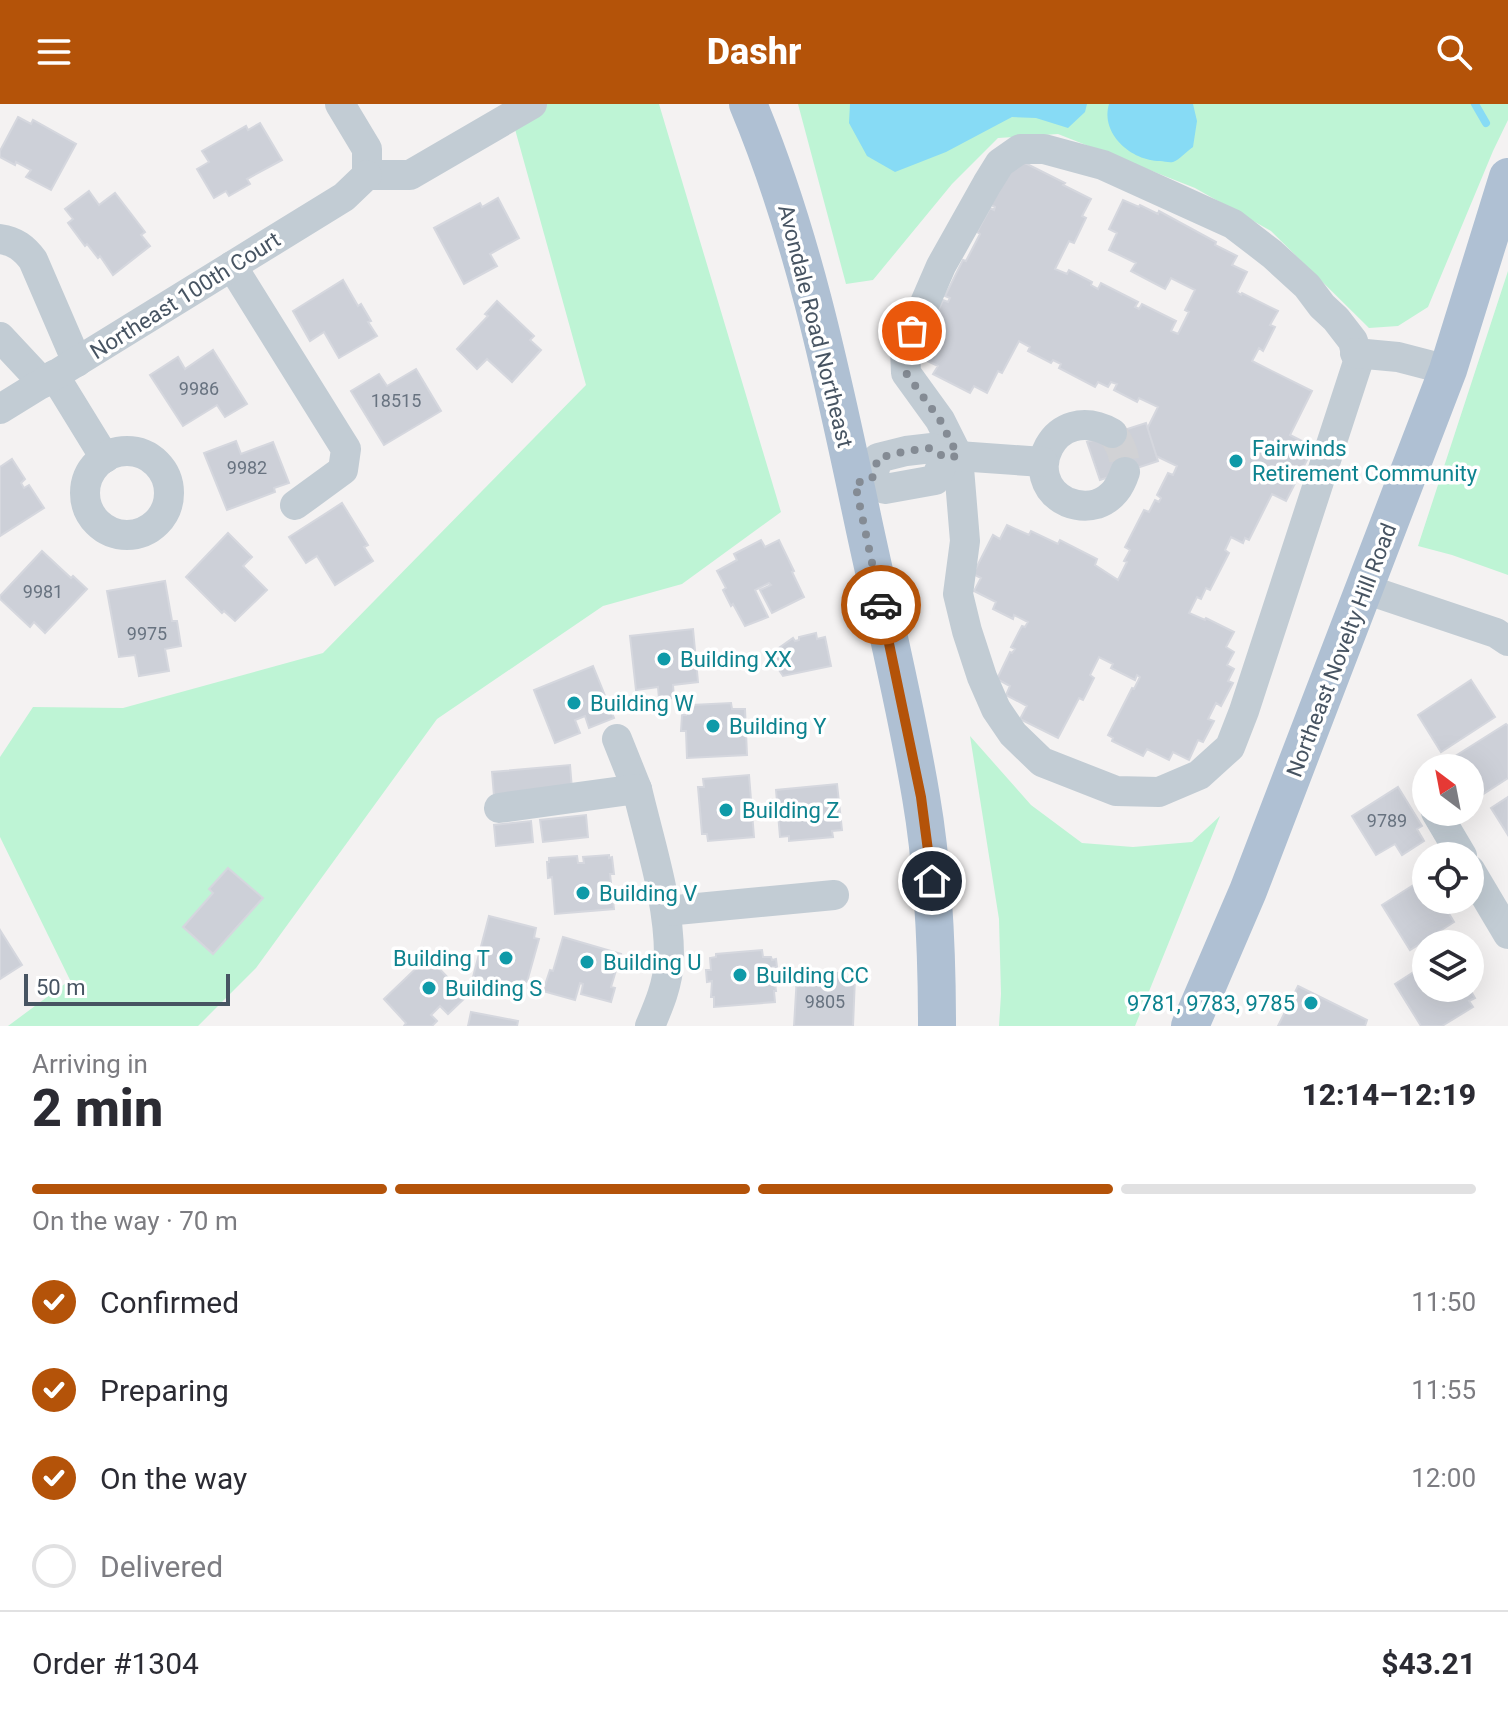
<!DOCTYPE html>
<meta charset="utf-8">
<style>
:root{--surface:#fff;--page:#f7f7f7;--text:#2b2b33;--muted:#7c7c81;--line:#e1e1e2;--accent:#b45309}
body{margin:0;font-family:Roboto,sans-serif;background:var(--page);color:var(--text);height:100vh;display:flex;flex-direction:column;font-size:30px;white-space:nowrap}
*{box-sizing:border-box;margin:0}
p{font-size:26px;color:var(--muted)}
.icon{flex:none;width:44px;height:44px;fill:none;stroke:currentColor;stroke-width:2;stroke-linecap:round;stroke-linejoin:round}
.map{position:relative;height:922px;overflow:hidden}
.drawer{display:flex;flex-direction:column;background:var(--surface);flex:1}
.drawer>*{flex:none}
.needle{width:52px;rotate:328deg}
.controls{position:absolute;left:1412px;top:650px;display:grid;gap:16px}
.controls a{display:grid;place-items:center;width:72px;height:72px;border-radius:50%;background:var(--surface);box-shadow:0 8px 32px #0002;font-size:40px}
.scale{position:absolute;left:24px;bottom:20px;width:206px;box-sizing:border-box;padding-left:8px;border:4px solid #475462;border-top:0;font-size:22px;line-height:28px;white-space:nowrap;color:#475462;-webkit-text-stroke:6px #fff;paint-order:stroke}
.pin{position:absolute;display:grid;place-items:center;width:68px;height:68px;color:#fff;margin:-34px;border:4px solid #fff;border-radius:50%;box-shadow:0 2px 8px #0007}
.courier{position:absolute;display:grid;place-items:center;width:80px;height:80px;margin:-40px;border:6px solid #b45309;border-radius:50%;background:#fff;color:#222;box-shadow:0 2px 10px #0007}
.head em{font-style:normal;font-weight:800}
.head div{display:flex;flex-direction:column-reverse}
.head{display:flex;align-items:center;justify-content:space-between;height:136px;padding:0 32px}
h1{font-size:52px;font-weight:800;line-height:60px}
.bar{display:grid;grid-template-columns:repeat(4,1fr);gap:12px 8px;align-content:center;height:96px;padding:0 32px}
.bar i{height:10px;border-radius:6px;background:var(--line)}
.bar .on{background:var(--accent)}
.bar p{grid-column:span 4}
.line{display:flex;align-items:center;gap:20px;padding:0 32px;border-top:2px solid var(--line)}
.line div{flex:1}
ol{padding:0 32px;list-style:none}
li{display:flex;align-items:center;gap:24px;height:88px}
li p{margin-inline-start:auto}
li .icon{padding:8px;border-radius:50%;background:var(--accent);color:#fff;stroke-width:4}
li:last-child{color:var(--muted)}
li i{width:44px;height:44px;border:4px solid var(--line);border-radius:50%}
header{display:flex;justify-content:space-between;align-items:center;height:104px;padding:0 32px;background:var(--accent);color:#fff;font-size:36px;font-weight:800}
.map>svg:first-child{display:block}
</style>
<header><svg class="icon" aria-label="menu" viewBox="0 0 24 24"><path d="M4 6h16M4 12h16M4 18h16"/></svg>Dashr<svg class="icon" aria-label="search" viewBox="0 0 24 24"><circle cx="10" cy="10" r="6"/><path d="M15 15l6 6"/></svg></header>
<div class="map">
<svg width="1508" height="922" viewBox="0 0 1508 922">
<rect width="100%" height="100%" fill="#f4f2f2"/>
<g fill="#bef4d5">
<path d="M508 0H659L781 408 682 480 603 502 437 615 256 864 198 922H8L70 876 0 733V653L33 603 123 604 323 549 586 281Z"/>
<path d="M798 0H1508V16L1493 47 1428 203 1398 222 1369 224 1271 127 1195 84 1058 30 998 34 952 80 873 176 846 180Z"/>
<path d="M1508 167V471L1452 451 1418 442Z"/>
<path d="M970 632 1031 701 1082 739 1133 743 1192 738 1220 712 1135 922H999L1001 890 999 815Z"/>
</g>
<g fill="#87dbf5">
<path d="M850 0H1087L1085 8 1068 24 1036 14 1012 13 946 48 895 68 867 52 849 19Z"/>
<path d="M1109 0H1193L1197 17 1193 43C1187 47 1179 56 1173 58 1169 59 1164 57 1160 57 1132 57 1100 30 1109 0Z"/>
</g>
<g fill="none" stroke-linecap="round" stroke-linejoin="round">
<path stroke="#87dbf5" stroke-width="8" d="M1475 0 1486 19"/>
</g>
<g fill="#cdd0d8" stroke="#d5d7de" stroke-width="2">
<path d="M18 13 31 20 33 16 76 40 51 86 26 73 31 66 16 58 15 61 0 53V47Z"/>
<path d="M260 19 282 56 247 75 250 80 229 92 226 87 214 94 197 65 209 58 202 47 246 22 248 26Z"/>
<path d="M1019 56 1065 79 1063 81 1091 95 1082 112 1086 114 1074 139 1069 137 1055 165 1067 170 1069 166 1092 178 1091 181 1098 185 1101 179 1138 198 1135 203 1139 205 1142 200 1176 217 1171 227 1178 230 1189 208 1185 206 1195 186 1171 174 1165 185 1131 167 1136 159 1109 146 1117 129 1109 125 1123 96 1139 103 1140 101 1158 110 1159 107 1216 138 1215 141 1237 152 1232 161 1247 168 1237 188 1241 191 1242 189 1278 207 1270 221 1275 223 1263 247 1259 244 1252 257 1312 287 1290 331 1310 341 1306 350 1309 352 1286 397 1272 390 1249 436 1245 434 1243 439 1231 433 1225 446 1229 449 1210 486 1206 484 1201 495 1197 493 1189 509 1205 516 1206 514 1234 528 1226 543 1234 548 1227 561 1234 565 1228 577 1233 579 1221 602 1216 599 1208 615 1214 617 1203 638 1198 636 1189 656 1173 648 1169 656 1147 645 1143 652 1112 637 1113 634 1108 631 1132 584 1134 585 1140 573 1137 571 1135 576 1111 564 1113 560 1099 553 1090 571 1094 574 1083 596 1079 594 1058 634 1020 615 1027 602 1006 591 1010 582 997 575 1010 548 1012 549 1015 545 1011 543 1022 522 1025 523 1028 518 1014 511 1013 515 993 505 996 498 974 487 981 474 973 470 993 431 1000 435 1007 421 1029 431 1031 427 1058 440 1060 436 1097 455 1095 461 1118 476 1127 458 1124 457 1130 446 1125 443 1144 406 1149 408 1155 396 1159 398 1161 394 1157 391 1168 369 1173 371 1177 362 1156 352 1147 325 1158 303 1139 294 1137 298 1114 286 1117 280 1111 278 1108 283 1098 278 1095 283 1059 264 1061 260 1053 256 1051 259 1028 247 1030 243 1019 237 1002 269 998 267 987 289 974 282 970 289 933 270 938 262 923 255 934 234 932 233 938 221 933 218 943 196 948 198 950 194 945 192 963 156 966 157 980 130 977 128 990 104 994 106 995 103 991 101 1009 66Z"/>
<path d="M89 87 99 101 115 89 145 128 141 131 150 142 113 171 100 152 98 154 87 140 85 142 68 119 73 115 65 105Z"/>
<path d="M498 94 519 134 490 150 497 162 464 180 434 124 480 99 482 103Z"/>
<path d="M343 176 358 202 361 200 371 217 368 218 377 232 339 254 324 228 310 237 293 207Z"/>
<path d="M497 197 534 232 530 236 541 246 512 278 487 255 477 265 457 245 488 212 485 210Z"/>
<path d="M213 246 247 300 225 313 217 301 183 322 150 271 178 253 185 265Z"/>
<path d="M416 265 441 307 384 341 351 287 379 270 387 282Z"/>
<path d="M1146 319 1158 357 1100 376 1087 338Z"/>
<path d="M236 337 241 350 273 338 289 379 274 384 275 388 227 406 204 349Z"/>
<path d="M12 355 25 375 21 379 24 384 29 381 44 404 0 432V363Z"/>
<path d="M342 399 368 441 364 443 373 457 335 481 317 452 306 459 289 433Z"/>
<path d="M228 429 252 453 243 462 267 486 235 517 224 507 222 509 186 473Z"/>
<path d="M761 436 765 443 779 436 794 467 792 468 804 493 772 509 760 486 771 481 769 479 755 486 768 513 745 522 733 500 731 502 723 486 726 484 717 467 737 456 734 450Z"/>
<path d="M42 447 71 474 73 472 87 485 45 529 34 518 30 523 0 495V492Z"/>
<path d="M165 477 172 517H177L181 542 165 545 169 567 139 572 135 551 119 553 107 487Z"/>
<path d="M693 525 698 578 673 581 674 594 659 595 658 583 636 586 630 532Z"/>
<path d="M816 529 817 535 825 533 831 562 783 572 769 551 793 534 795 537 799 536V533Z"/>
<path d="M593 562 614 614 589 624 585 612 575 616 580 629 555 639 534 586Z"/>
<path d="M1471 576 1495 613 1441 648 1418 611Z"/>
<path d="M731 599 732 605H745L747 651 687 654 686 627H681L682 611H686V605H693L692 601Z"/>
<path d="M1506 620 1508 622V674L1474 696 1470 690V664H1454L1449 656Z"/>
<path d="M570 661 572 685 494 692 492 668Z"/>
<path d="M749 671 754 733 708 737 707 730H702L698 683H704L703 675Z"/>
<path d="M837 680 842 726 832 727 833 733 789 737V732L780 733 776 686Z"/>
<path d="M1398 683 1422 722 1417 725 1424 737 1402 751 1395 740 1376 751 1352 712Z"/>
<path d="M1508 693V731L1491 704Z"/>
<path d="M586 711 588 733 543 738 540 716Z"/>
<path d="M531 717 533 738 496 742 494 721Z"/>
<path d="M609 751V754L612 753 614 770H610L614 805 555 810 552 773 548 774 547 758H549V754L577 752 578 759H584L583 753Z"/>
<path d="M228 764 263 794 213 850 183 823 213 789 209 785Z"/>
<path d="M1426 773V796H1450L1455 804 1448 808 1454 818 1410 846 1382 801Z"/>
<path d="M489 812 536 824 534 834 539 835 527 878 522 876 520 885 473 873Z"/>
<path d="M0 826 22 861 0 875Z"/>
<path d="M563 833 621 850 611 883 615 884 611 898 581 890 583 880 580 879 575 896 543 887 550 866 553 867Z"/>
<path d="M762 846 763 853H771L772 856 776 855 777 863H773L776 887H774L775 898 714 903V893H711L712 877 707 878 706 866H711L710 854 716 853V850Z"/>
<path d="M428 853 453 879 455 876 469 890 448 910 440 902 431 911 437 917 432 922H404L406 919 384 895Z"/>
<path d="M1426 860V884H1469L1475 894 1469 897 1473 903 1442 922H1421L1395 880Z"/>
<path d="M825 868 838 869V873L855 874 853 922H794L797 872 824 874Z"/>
<path d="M1298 882 1367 916 1365 922H1278Z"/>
<path d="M471 908 518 917 517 922H468Z"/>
</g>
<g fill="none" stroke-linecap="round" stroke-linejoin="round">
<path stroke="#d1d2d5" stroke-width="30" stroke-dasharray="30 15" stroke-linecap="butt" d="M1112 329C1122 342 1125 352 1125 368"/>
<g stroke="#c2ccd4" stroke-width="30">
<path d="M340 0 367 45V71"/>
<path d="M1020 45H1044L1103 61 1233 120 1272 150 1307 182 1322 202 1336 215 1353 237 1358 258 1244 607 1230 643 1199 671 1159 688 1116 687 1042 658 1013 630 996 605 982 573 967 527 958 490 965 437 958 352 940 316 906 269 905 245 941 162 987 80 1000 59Z"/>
<path d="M367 71H410L532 0"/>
<path d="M0 135C15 137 24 144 33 156L77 258"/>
<path d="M232 162 346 345 343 366 295 401"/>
<path d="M0 233 43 279"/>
<path d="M1355 249 1398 253 1448 266"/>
<path d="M54 271 105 354"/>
<path d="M0 305 344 93 367 71"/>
<path d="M1112 329C1053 296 1018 375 1067 398 1077 402 1087 403 1097 400 1113 394 1120 383 1125 368"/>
<circle cx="127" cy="389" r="42"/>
<path d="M872 375 878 354 906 347 932 344 945 354 958 352 1043 358"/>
<path d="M855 379 872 375 885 385 935 376 945 354"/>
<path d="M1365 485 1496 529 1508 537"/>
<path d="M617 635 637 685"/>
<path d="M499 704 637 685C650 740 670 799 669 856 668 880 659 901 650 922"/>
<path d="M1436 708 1462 752"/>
<path d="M1470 766 1508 830"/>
<path d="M666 807 834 791"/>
</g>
<g stroke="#afc0d3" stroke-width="38">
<path d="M748 0C805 136 834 281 865 426 884 514 906 603 921 693 934 769 937 845 937 922"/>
<path d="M1190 922 1248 787 1448 266 1508 73"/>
</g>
</g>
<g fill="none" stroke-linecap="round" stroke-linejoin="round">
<path stroke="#848b94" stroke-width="8" stroke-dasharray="0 14.4" d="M881 501 855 379 872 375 878 354 906 347 932 344 945 354 958 352 940 316 906 269 905 245 912 227"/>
<path stroke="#b45309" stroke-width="10" d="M881 501 921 693 932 777"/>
</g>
<g fill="#0f9aa8" stroke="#fff" stroke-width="3">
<circle cx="1236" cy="357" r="8"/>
<circle cx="664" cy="555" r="8"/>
<circle cx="574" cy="599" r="8"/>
<circle cx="713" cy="622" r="8"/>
<circle cx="726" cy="706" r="8"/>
<circle cx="583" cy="789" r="8"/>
<circle cx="506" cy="854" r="8"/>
<circle cx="587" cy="858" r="8"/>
<circle cx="740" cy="871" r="8"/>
<circle cx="429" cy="884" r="8"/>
<circle cx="1311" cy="899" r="8"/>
</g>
<g text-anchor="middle" stroke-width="7" stroke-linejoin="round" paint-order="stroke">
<g font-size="18" fill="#687380">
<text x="199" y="291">9986</text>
<text x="396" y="303">18515</text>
<text x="247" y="370">9982</text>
<text x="43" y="494">9981</text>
<text x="147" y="536">9975</text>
<text x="1387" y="723">9789</text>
<text x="825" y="904">9805</text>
</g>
<g font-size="22" fill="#475462" stroke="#fff">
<text transform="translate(185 191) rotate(-32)" y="8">Northeast 100th Court</text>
<text transform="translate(816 222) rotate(76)" y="8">Avondale Road Northeast</text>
<text transform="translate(1341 546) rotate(-69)" y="8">Northeast Novelty Hill Road</text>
</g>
<g font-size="22" fill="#0d838f" stroke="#fff" text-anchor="start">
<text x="1252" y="352">Fairwinds<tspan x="1252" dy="25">Retirement Community</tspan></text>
<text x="680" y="563">Building XX</text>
<text x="590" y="607">Building W</text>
<text x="729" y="630">Building Y</text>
<text x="742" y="714">Building Z</text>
<text x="599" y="797">Building V</text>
<text x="490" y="862" text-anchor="end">Building T</text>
<text x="603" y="866">Building U</text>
<text x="756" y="879">Building CC</text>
<text x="445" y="892">Building S</text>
<text x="1295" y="907" text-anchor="end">9781, 9783, 9785</text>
</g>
</g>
</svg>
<div class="controls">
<a><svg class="needle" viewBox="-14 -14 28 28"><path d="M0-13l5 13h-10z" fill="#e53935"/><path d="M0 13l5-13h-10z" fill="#7c7c81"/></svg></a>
<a><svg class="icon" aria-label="locate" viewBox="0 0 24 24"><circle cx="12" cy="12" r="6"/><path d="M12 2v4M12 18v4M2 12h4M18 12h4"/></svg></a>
<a><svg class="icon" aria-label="layers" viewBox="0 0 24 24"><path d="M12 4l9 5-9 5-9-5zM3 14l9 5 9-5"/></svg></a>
</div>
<div class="scale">50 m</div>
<div class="pin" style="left:912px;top:227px;background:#ea580c"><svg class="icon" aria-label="bag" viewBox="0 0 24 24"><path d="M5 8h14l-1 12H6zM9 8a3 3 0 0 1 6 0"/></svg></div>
<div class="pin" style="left:932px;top:777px;background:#1f2937"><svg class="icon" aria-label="home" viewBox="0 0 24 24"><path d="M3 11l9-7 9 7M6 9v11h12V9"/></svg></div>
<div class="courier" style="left:881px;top:501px"><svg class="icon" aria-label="car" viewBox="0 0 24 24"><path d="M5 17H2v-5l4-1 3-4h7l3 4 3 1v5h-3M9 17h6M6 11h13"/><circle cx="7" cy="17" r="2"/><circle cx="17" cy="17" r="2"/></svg></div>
</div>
<section class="drawer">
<div class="head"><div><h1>2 min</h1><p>Arriving in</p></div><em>12:14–12:19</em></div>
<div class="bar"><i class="on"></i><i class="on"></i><i class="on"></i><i></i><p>On the way · 70 m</p></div>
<ol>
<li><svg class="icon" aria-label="check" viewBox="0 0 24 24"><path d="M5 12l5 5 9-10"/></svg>Confirmed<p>11:50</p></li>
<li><svg class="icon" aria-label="check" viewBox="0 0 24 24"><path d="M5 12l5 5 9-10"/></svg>Preparing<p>11:55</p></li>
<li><svg class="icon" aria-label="check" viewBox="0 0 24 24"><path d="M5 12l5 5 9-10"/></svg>On the way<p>12:00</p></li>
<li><i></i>Delivered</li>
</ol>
<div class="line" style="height:104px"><div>Order #1304</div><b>$43.21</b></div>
</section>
